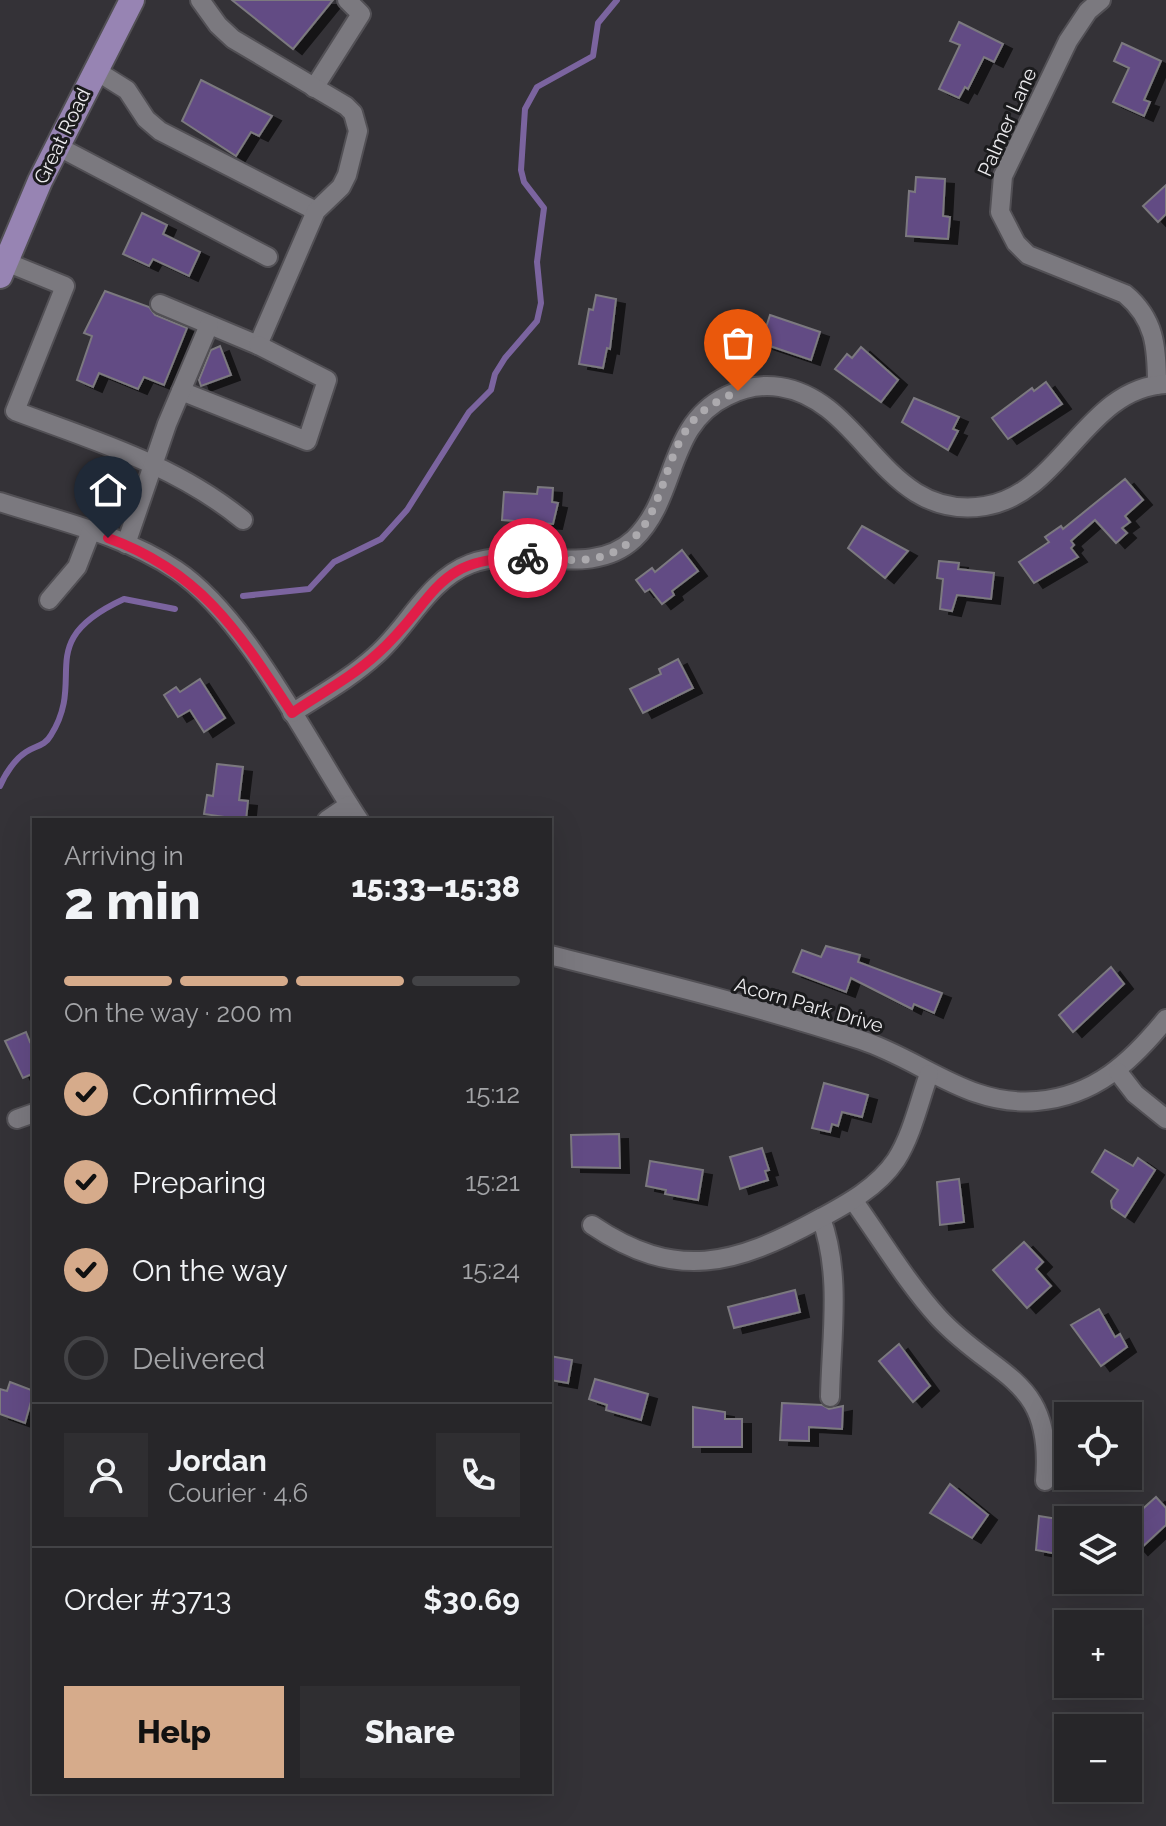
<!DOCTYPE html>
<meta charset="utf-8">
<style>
:root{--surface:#272629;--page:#2f2e31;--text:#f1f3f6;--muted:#a4a5a8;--line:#434346;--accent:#d6ab8b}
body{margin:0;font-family:Raleway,sans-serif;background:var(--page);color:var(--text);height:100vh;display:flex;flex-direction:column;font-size:30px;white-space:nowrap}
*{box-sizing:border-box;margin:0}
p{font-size:26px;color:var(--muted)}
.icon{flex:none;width:44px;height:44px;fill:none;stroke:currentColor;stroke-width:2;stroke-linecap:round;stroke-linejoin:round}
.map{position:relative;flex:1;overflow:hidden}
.details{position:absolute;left:32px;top:818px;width:520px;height:976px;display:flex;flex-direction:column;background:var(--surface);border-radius:0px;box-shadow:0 8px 32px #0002,0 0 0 2px var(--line)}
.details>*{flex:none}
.fabs{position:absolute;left:1054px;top:1402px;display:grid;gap:16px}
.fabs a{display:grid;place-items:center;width:88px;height:88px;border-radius:0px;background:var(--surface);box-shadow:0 8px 32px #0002,0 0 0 2px var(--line);font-size:40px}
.pin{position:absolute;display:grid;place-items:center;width:68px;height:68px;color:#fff;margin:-82px -34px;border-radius:50% 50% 50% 0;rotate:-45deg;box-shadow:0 0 8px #0007}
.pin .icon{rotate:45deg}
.courier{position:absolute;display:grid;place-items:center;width:80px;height:80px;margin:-40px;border:6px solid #e11d48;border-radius:50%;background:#fff;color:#222;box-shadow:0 2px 10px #0007}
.summary em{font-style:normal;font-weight:800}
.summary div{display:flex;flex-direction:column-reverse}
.summary{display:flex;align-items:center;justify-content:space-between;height:136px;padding:0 32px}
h1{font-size:52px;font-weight:800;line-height:60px}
.bar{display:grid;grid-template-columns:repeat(4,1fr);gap:12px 8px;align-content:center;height:96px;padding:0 32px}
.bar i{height:10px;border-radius:6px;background:var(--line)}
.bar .on{background:var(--accent)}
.bar p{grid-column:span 4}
.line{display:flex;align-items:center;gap:20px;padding:0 32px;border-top:2px solid var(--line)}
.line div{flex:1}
.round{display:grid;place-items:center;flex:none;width:84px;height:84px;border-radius:0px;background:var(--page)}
ol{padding:0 32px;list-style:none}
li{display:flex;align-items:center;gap:24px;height:88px}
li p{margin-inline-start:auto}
li .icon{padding:8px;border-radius:50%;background:var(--accent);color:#111;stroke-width:4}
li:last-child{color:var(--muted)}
li i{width:44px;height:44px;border:4px solid var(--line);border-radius:50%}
.cta{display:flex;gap:16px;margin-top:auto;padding:16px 32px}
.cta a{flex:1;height:92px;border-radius:0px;background:var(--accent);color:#111;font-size:32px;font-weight:800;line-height:92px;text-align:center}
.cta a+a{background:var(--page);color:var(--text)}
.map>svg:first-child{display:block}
</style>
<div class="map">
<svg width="1166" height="1826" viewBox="0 0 1166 1826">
<defs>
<filter id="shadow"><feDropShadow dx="9" dy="5" stdDeviation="0" flood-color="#0009"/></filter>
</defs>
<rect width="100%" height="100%" fill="#343237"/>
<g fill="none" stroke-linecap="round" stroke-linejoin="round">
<g stroke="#7b649f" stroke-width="6">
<path d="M243 596 309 589 334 562 381 539 407 510 469 412 491 390 495 374 505 358 537 321 541 303 537 262 544 208 524 182 521 170 525 109 537 87 593 56 598 23 617 0"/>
<path d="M0 786C5 774 15 759 26 752 35 746 45 746 51 735 88 676 31 642 124 599L175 609"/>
</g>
</g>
<g fill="#624b84" stroke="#7b797f" stroke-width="2" filter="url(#shadow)">
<path d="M232 0H333L293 49Z"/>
<path d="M959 22 1003 44 994 62 984 57 968 89 965 87 959 98 939 89 960 45 950 41Z"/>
<path d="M1122 43 1161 61 1144 100 1150 102 1144 116 1113 102 1129 68 1114 61Z"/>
<path d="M201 80 272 116 259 136 251 132 236 156 182 121Z"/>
<path d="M916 177 945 179 943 216 950 217 948 239 906 236 909 191 915 192Z"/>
<path d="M1166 185V214L1158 222 1143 206Z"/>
<path d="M142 213 167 225 163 234 200 252 189 276 153 259 149 266 123 254Z"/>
<path d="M105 291 149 307 155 315 187 328 164 385 144 377 138 389 99 373 93 387 77 380 92 336 84 333Z"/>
<path d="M596 295 616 299 610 349 607 348 603 368 579 364 589 309 593 310Z"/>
<path d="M770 315 820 332 811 360 761 343Z"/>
<path d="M220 346 231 375 201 386 199 380 211 350Z"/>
<path d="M861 347 898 380 881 402 835 369 847 354 852 358Z"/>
<path d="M1046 382 1062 404 1008 439 992 418 1032 388 1034 391Z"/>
<path d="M914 398 959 417 953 429 958 431 948 450 902 422Z"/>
<path d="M1125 479 1143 500 1125 516 1130 522 1122 528 1127 533 1116 543 1095 520 1071 541 1074 545 1071 548 1078 557 1034 583 1019 562 1049 542 1045 537 1061 526 1063 529Z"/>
<path d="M538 487 553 488 552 502 558 503 553 524 502 520 504 492 537 494Z"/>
<path d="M862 526 908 551 885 578 848 548Z"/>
<path d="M682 550 698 571 672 591 674 595 662 604 650 589 645 592 636 580 652 568 655 572Z"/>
<path d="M939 561 959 563 958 569 994 573 991 599 957 595 952 611 940 609 943 579 937 578Z"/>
<path d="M678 659 693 688 643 713 630 689 661 674 659 669Z"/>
<path d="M200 679 225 718 204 732 190 710 178 717 164 695 176 687 180 692Z"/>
<path d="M217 764 243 767 239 800 248 801 246 820H224L225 817 204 814 207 795 213 796Z"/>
<path d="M826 946 860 955 858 962 942 993 934 1013 914 1004 912 1009 851 978 846 992 793 972 802 950 821 957Z"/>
<path d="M1111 967 1124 984 1073 1032 1059 1015Z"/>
<path d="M26 1032 30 1042 34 1040V1073L23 1078 5 1041Z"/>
<path d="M824 1083 868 1095 862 1117 842 1112 838 1126 832 1124 830 1132 812 1128Z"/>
<path d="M619 1134 620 1168 572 1167 571 1135Z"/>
<path d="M762 1148 769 1170 765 1171 768 1180 740 1189 730 1157Z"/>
<path d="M1105 1150 1133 1166 1138 1158 1155 1170 1125 1217 1112 1208 1111 1201 1118 1190 1092 1172Z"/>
<path d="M650 1161 703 1170 698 1200 665 1194 666 1190 646 1186Z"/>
<path d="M959 1179 964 1222 940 1225 937 1182Z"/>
<path d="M1024 1242 1043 1262 1036 1269 1051 1286 1027 1308 993 1270Z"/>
<path d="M795 1290 800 1312 734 1328 728 1307Z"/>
<path d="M1099 1309 1115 1337 1120 1334 1127 1347 1101 1366 1071 1325Z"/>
<path d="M899 1344 930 1386 913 1402 879 1361Z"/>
<path d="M550 1356 572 1360 568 1383 550 1380Z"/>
<path d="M595 1379 648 1394 641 1420 606 1410 607 1405 589 1399Z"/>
<path d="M10 1382 34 1391 25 1423 0 1414V1389L7 1391Z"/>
<path d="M782 1403 822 1405 829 1409 843 1406 842 1429 809 1427V1441L780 1440Z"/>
<path d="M693 1407 725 1412V1419H742V1447H693Z"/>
<path d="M950 1484 988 1515 972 1538 930 1513Z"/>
<path d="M1156 1497 1166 1508V1525L1139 1550 1128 1538V1522Z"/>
<path d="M1039 1516 1058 1519 1057 1526 1068 1528V1556L1036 1550Z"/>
</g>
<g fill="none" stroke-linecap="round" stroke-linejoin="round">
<defs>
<g id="minor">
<path d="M1101 0 1088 11 1068 41 1003 176 1000 212 1016 243 1028 255 1125 294C1155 319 1157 347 1157 385"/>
<path d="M95 70 127 90 146 119 160 131 316 211"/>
<path d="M314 88 361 14 347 0"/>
<path d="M57 146 268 257"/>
<path d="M6 262 65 286 15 411C95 441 176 465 243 520"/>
<path d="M160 304 258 345 316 211 341 187 347 175 358 131 353 113 346 106 233 39 218 25 200 0"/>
<path d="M181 391 307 441 327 380 258 345"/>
<path d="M0 502C59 521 124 535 176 570 248 618 310 747 359 820"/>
<path d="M126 544 167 424 209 325"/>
<path d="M49 600 77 567 91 531"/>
<path d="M292 713C320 695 351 678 376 655 409 626 428 580 470 564 522 544 590 580 634 539 678 497 666 425 727 396 743 388 761 384 780 387 865 400 883 522 985 506 1062 494 1085 388 1166 384"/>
<path d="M327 820 349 805"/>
<path d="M550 955C654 981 760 1007 861 1040 922 1060 969 1107 1037 1101 1095 1096 1131 1062 1166 1019"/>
<path d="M1118 1072 1135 1094 1166 1119"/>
<path d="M17 1119 34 1113"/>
<path d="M853 1200C881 1239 907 1283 939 1318 997 1380 1054 1377 1045 1481"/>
<path d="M821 1218C842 1275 831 1338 830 1397"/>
<path d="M592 1225C676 1282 735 1265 819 1219 847 1204 878 1187 896 1160 912 1135 919 1102 929 1074"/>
</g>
<path id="major" d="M0 276 40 181 132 0"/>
</defs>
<use href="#minor" stroke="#525055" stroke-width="22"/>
<use href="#major" stroke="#525055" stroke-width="28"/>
<use href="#minor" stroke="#7b797f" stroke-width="18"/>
<use href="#major" stroke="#9784b3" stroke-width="24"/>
</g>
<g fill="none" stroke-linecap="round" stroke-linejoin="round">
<path stroke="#acaaae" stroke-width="8" stroke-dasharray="0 14.4" d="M528 558C550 559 575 562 596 558 666 542 656 467 692 422 704 407 722 399 738 391"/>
<path stroke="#e11d48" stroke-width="10" d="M108 538C202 572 240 634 292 713 320 694 352 677 377 654 437 601 432 555 528 558"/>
</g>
<g text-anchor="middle" stroke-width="6" stroke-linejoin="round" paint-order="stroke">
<g font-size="20" fill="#ecebee" stroke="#1b1b1d">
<text transform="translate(1007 122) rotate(-66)" y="7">Palmer Lane</text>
<text transform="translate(62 136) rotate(-64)" y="7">Great Road</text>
<text transform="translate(809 1005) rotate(16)" y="7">Acorn Park Drive</text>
</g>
</g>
</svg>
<div class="fabs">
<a><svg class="icon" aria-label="locate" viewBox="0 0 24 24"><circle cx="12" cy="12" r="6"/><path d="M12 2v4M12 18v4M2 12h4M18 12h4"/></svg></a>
<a><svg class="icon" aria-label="layers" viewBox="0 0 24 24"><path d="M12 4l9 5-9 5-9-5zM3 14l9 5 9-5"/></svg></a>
<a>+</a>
<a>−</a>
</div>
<div class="pin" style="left:738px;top:391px;background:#ea580c"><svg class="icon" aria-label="bag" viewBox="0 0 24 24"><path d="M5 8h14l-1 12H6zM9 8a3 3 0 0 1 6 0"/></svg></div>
<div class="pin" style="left:108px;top:538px;background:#1f2937"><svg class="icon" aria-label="home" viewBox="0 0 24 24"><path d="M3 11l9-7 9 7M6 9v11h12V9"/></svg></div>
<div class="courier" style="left:528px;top:558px"><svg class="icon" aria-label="bike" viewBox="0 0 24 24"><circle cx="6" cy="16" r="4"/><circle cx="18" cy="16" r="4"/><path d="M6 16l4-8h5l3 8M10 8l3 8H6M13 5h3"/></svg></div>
<section class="details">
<div class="summary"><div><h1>2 min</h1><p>Arriving in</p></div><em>15:33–15:38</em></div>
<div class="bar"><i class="on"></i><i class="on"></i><i class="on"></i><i></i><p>On the way · 200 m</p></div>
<ol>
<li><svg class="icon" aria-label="check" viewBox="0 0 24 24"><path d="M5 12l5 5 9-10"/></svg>Confirmed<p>15:12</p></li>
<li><svg class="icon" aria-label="check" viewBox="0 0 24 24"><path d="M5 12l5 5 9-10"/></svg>Preparing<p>15:21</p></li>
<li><svg class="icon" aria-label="check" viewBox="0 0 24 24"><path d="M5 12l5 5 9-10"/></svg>On the way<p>15:24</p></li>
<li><i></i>Delivered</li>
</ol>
<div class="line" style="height:144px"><a class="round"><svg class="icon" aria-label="person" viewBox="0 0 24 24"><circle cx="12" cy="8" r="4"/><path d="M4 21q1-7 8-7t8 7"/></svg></a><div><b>Jordan</b><p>Courier · 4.6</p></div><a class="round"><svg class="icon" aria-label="phone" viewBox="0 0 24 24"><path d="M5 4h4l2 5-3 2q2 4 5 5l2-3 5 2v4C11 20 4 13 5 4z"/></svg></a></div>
<div class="line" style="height:104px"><div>Order #3713</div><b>$30.69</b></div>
<div class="cta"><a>Help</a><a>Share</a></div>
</section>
</div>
